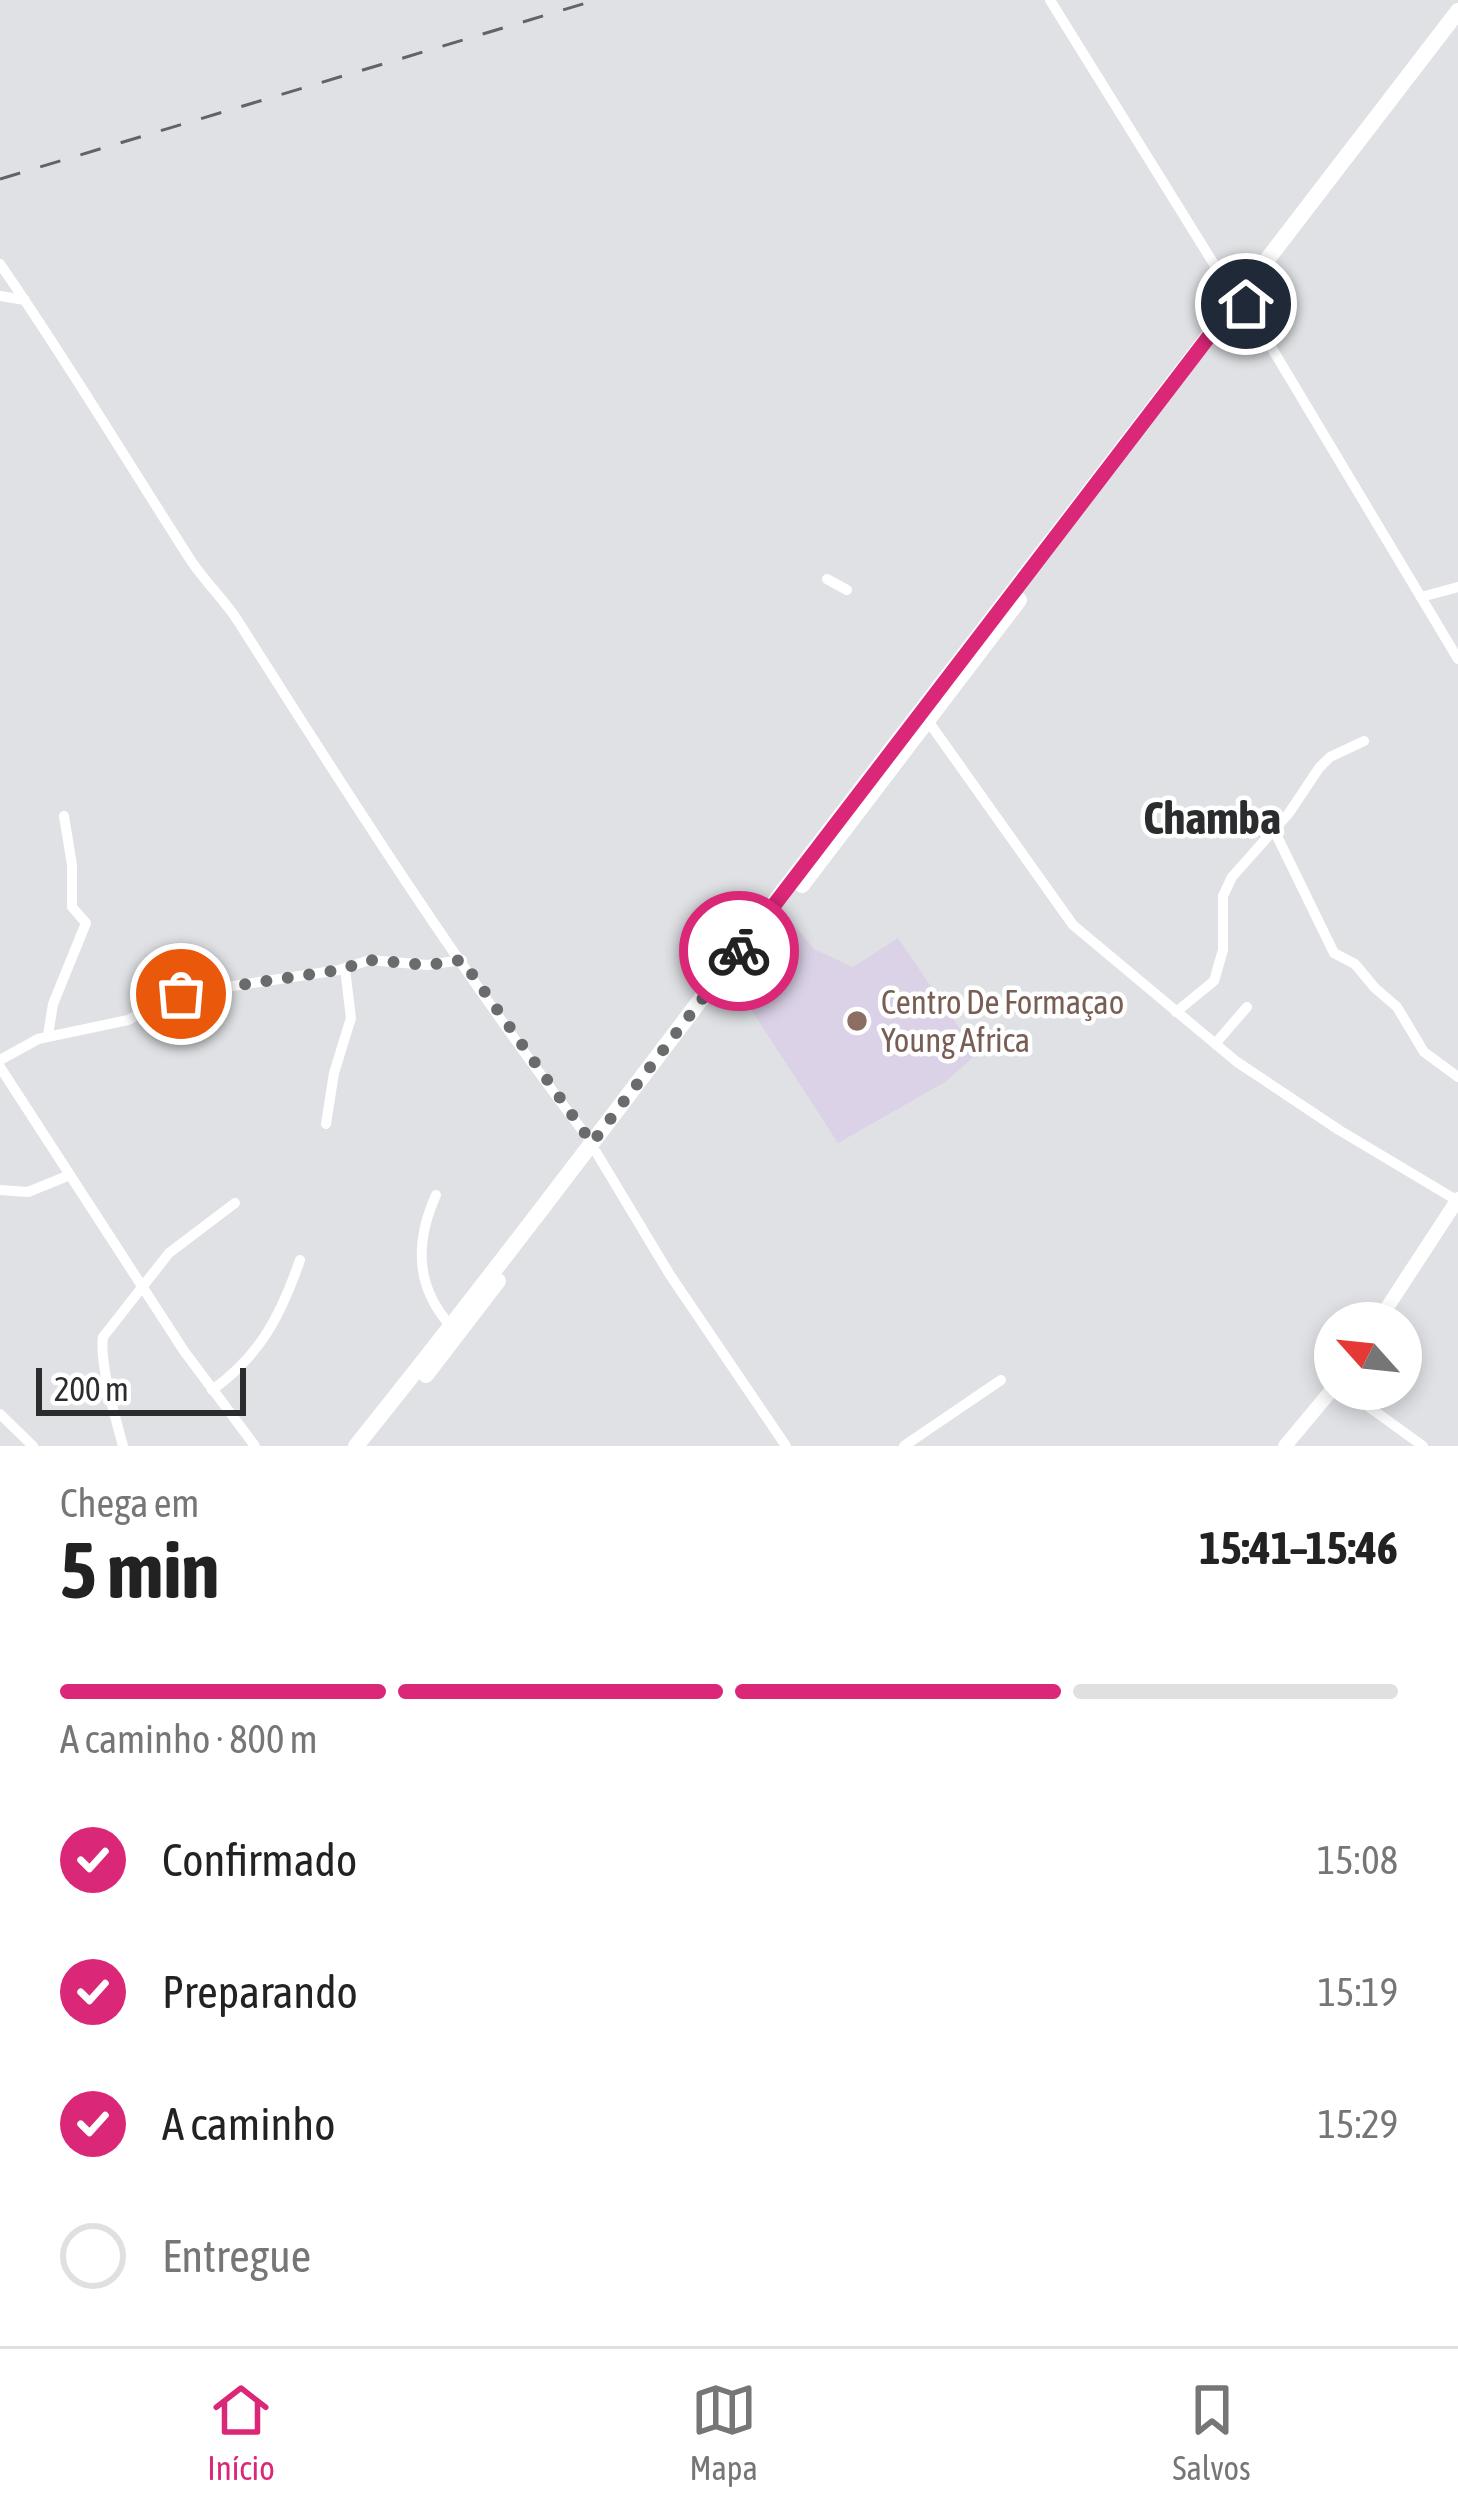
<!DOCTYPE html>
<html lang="pt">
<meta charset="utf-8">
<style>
:root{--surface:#fff;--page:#f6f6f6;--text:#222;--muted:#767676;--line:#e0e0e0;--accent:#db2777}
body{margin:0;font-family:"Asap Condensed",sans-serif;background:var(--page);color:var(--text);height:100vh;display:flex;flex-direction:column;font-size:45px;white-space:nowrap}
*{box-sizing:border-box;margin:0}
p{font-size:39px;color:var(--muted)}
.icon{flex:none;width:66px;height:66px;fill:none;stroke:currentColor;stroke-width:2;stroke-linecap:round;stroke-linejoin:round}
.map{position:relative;height:1446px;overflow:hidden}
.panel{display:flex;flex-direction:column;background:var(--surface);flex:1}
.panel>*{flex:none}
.needle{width:78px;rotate:297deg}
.fabs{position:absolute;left:1314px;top:1302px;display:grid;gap:24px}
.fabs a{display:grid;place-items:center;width:108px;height:108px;border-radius:50%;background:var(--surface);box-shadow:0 6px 18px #0003;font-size:60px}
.scale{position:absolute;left:36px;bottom:30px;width:210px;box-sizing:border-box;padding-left:12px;border:6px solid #2b2c2d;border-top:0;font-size:33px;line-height:42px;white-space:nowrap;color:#2b2c2d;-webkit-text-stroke:9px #fff;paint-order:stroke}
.pin{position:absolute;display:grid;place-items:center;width:102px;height:102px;color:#fff;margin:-51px;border:6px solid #fff;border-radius:50%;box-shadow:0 3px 12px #0007}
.courier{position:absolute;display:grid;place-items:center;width:120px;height:120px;margin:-60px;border:9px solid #db2777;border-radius:50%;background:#fff;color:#222;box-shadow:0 3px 15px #0007}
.head em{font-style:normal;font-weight:700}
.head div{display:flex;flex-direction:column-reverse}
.head{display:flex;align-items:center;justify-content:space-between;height:204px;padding:0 60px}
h1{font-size:78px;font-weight:700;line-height:90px}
.bar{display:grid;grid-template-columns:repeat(4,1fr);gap:18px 12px;align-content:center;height:144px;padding:0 60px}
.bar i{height:15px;border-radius:9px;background:var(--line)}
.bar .current{background:var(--accent)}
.bar p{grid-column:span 4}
ol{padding:0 60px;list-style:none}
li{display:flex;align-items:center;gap:36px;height:132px}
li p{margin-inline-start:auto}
li .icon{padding:12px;border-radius:50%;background:var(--accent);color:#fff;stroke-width:4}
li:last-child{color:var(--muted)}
li i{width:66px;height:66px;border:6px solid var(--line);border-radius:50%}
.tab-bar{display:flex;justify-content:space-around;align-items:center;height:168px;border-top:3px solid var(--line);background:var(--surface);font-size:33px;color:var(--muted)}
.tab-bar a{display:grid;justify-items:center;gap:6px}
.tab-bar .current{color:var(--accent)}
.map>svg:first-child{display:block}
</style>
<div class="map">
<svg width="1458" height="1446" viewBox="0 0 1458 1446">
<rect width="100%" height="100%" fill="#dfe1e4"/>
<path fill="#dbd2e7" d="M791 921 814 949 853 967 898 938 977 1054 945 1082 838 1143 737 988Z"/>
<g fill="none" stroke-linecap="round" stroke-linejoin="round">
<g stroke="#fff" stroke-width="10">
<path d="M1050 0 1217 269 1246 305 1458 659"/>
<path d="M0 264C66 359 125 458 188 556 202 579 223 598 238 621 350 798 464 977 592 1143"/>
<path d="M0 296 25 300"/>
<path d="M827 579 847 590"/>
<path d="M1421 597 1458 587"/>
<path d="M928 721 1073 925 1237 1062 1339 1130 1458 1201"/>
<path d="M1273 828 1334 953 1355 964 1375 988 1397 1007 1424 1052 1458 1077"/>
<path d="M1176 1012 1214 981 1223 950V896L1232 877 1289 813 1319 768 1330 757 1364 741"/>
<path d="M48 1035 53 1004 86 923 72 907V865L64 816"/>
<path d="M1215 1044 1247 1007"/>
<path d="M0 1060 38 1039 128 1020 180 994 339 970 370 960 427 965 462 960"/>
<path d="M0 1067 184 1351 255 1446"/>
<path d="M326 1124 334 1073 351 1018 345 969"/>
<path d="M596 1152 670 1275 786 1446"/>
<path d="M0 1190 28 1192 70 1175"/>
<path d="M436 1195C415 1242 415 1286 450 1325"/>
<path d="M1344 1389 1423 1446"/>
<path d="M212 1390C260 1356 281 1315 300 1260"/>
<path d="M0 1414 33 1446"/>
<path d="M123 1446C116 1420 99 1362 103 1337L169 1253 235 1203"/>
<path d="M904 1446 1001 1380"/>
</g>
<g stroke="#fff" stroke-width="14">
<path d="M1377 1323 1458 1199"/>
<path d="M1285 1446 1335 1386"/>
</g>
<g stroke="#fff" stroke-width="16">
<path d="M802 885 1019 600"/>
<path d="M426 1375 498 1281"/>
<path d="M356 1446C515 1248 667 1043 821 841 1033 563 1247 288 1458 11"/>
</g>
<path stroke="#616364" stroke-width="3" stroke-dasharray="21 21" stroke-linecap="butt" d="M0 179 596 0"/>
</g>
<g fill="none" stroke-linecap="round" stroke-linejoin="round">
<path stroke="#6a6b6d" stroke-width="12" stroke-dasharray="0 21.6" d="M181 994 339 970 370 960 427 965 462 960 592 1143 739 951"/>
<path stroke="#db2777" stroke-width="15" d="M739 951 1240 296 1246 304"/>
</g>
<circle fill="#8d6e63" stroke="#fff" stroke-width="4.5" cx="857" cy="1021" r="12"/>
<g text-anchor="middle" stroke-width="9" stroke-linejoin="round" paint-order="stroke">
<g font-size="33" fill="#785e54" stroke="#fff" text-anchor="start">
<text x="881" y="1014">Centro De Formaçao<tspan x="881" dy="38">Young Africa</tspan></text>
</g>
<g font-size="45" font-weight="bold" fill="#2b2c2d" stroke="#fff">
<text x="1212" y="834">Chamba</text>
</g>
</g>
</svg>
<div class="fabs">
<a><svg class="needle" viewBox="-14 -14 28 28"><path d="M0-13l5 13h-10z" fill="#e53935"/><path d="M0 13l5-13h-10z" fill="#767676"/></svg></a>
</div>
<div class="scale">200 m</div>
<div class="pin" style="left:181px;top:994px;background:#ea580c"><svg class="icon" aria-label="bag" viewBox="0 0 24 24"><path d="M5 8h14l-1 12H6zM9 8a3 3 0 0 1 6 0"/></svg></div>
<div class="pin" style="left:1246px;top:304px;background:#1f2937"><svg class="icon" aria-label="home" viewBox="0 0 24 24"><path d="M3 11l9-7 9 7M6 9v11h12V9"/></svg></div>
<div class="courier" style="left:739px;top:951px"><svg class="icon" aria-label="bike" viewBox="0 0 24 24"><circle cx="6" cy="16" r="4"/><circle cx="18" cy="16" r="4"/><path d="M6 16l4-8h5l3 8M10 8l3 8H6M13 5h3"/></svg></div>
</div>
<section class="panel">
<div class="head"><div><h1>5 min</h1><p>Chega em</p></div><em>15:41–15:46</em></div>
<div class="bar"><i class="current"></i><i class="current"></i><i class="current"></i><i></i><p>A caminho · 800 m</p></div>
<ol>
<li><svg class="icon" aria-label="check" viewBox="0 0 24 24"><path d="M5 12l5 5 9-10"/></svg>Confirmado<p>15:08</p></li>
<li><svg class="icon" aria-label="check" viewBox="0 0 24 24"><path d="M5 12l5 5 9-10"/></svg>Preparando<p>15:19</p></li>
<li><svg class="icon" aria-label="check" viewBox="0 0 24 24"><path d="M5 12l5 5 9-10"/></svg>A caminho<p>15:29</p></li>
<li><i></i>Entregue</li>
</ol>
</section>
<nav class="tab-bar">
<a class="current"><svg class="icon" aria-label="home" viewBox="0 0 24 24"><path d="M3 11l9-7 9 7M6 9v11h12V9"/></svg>Início</a>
<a><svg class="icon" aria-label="map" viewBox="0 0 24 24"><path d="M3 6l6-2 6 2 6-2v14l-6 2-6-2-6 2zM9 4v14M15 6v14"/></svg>Mapa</a>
<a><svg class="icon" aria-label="saved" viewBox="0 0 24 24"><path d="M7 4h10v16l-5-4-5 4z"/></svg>Salvos</a>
</nav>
